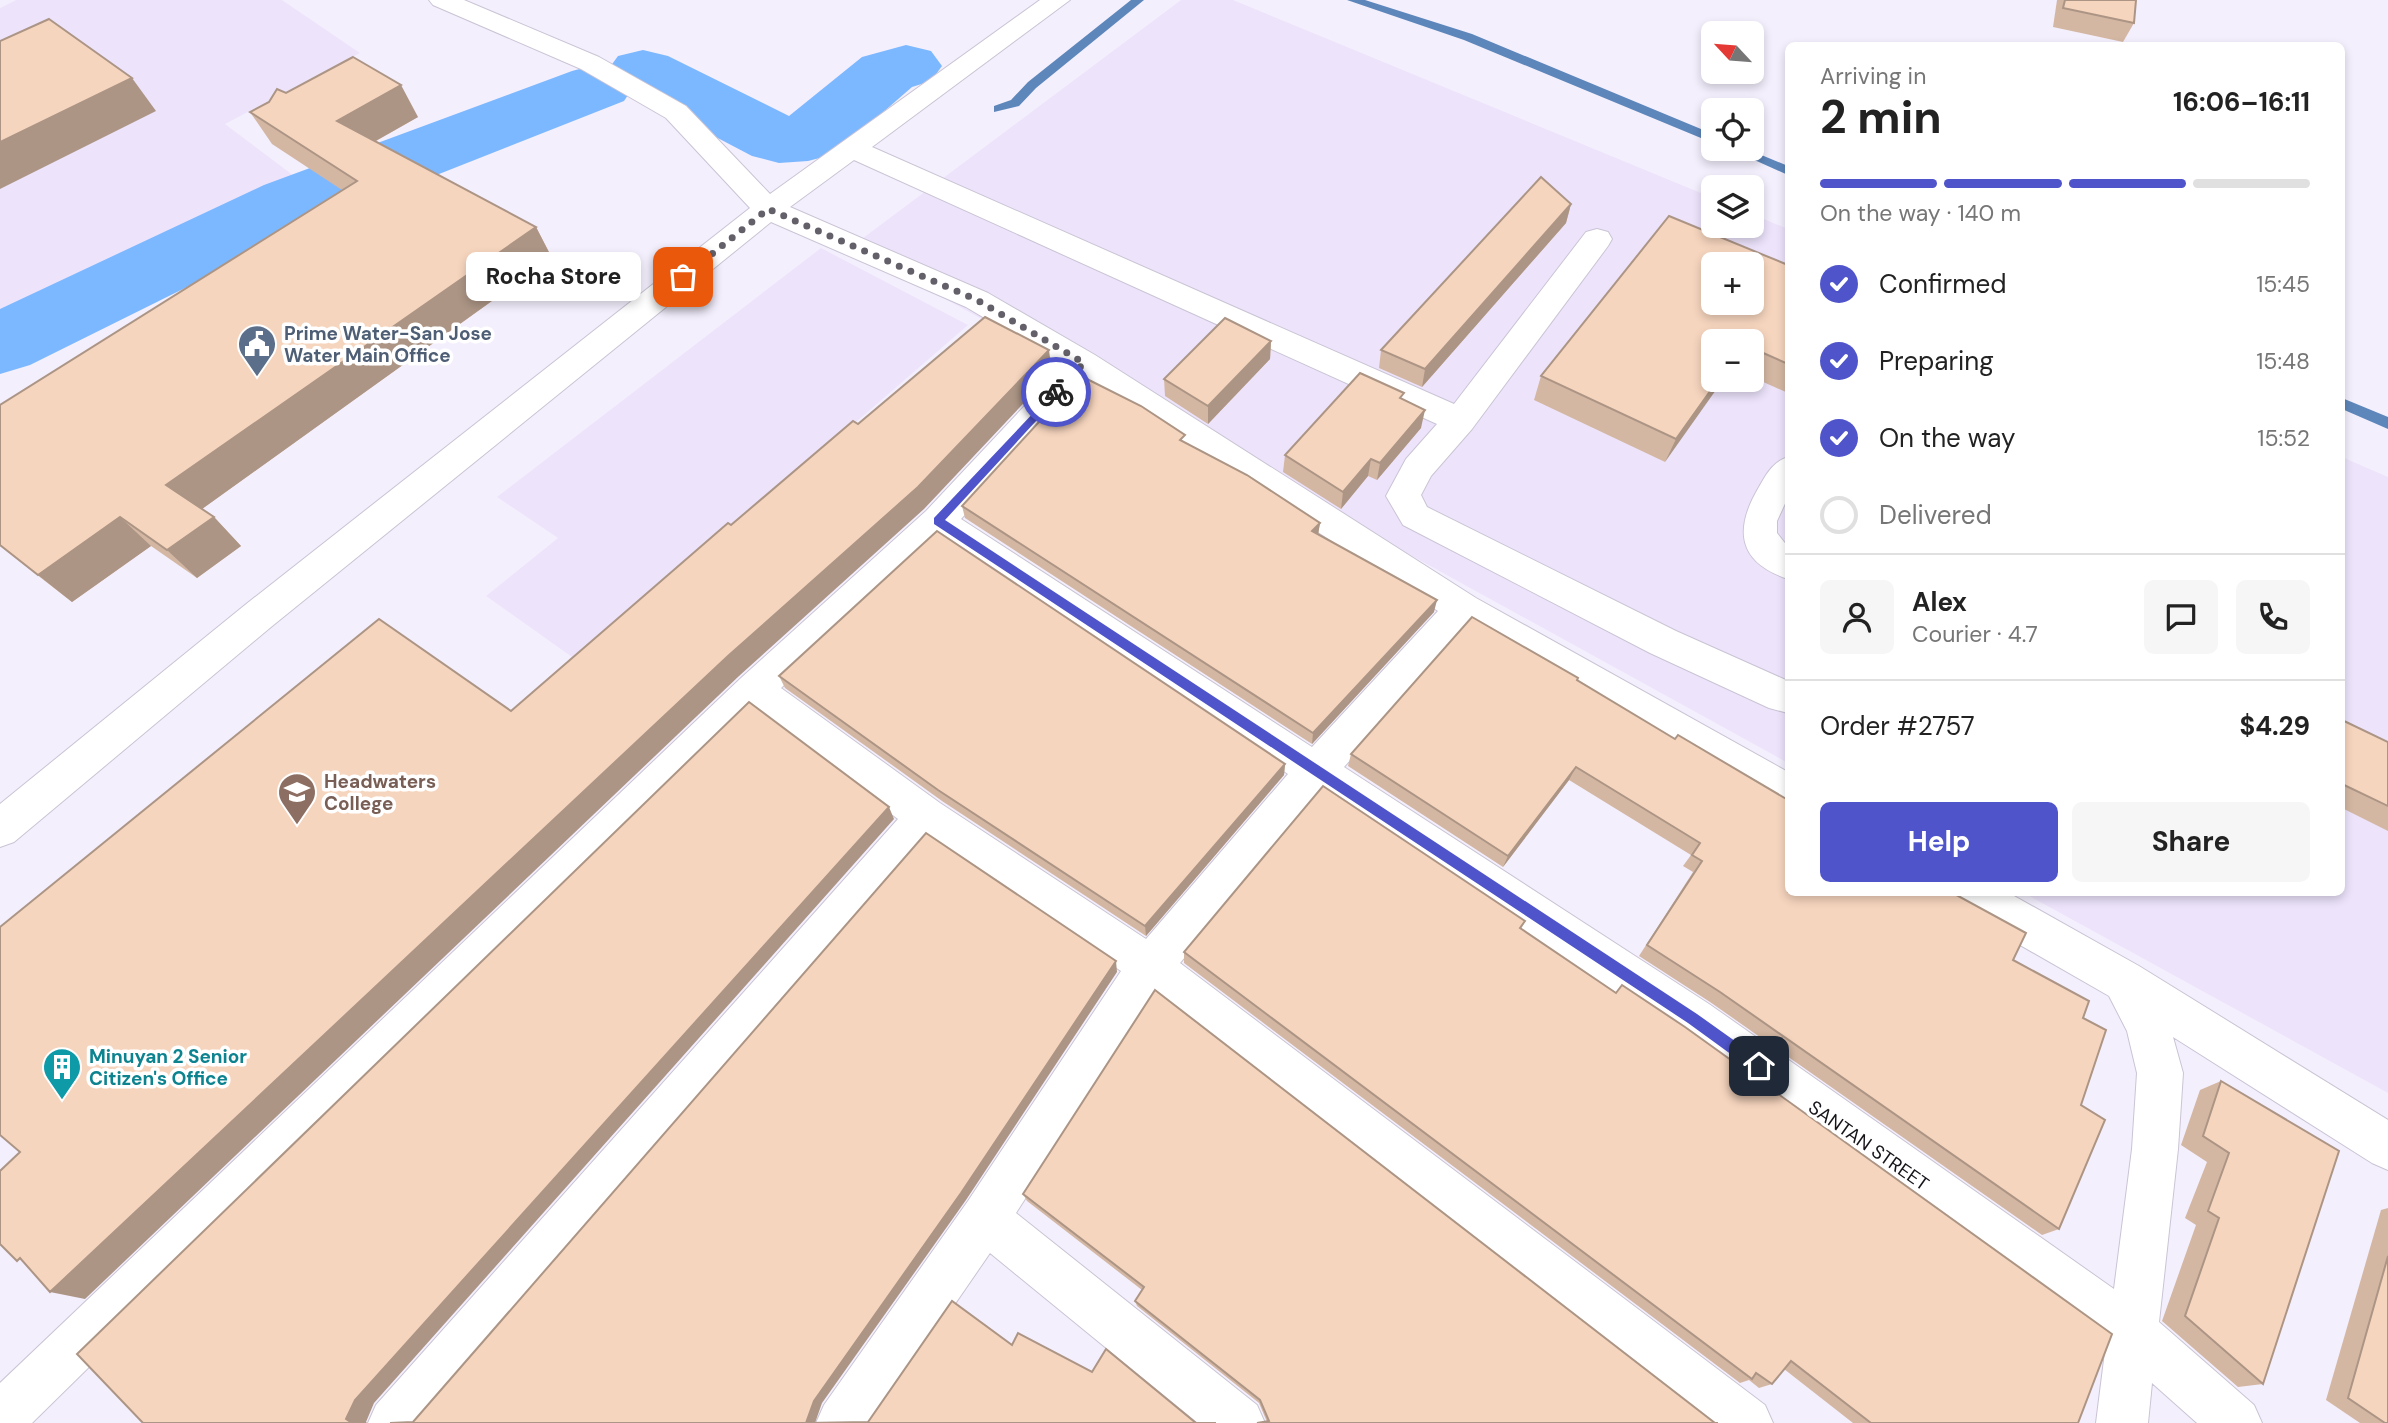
<!DOCTYPE html>
<meta charset="utf-8">
<style>
:root{--surface:#fff;--page:#f6f6f6;--text:#222;--muted:#767676;--line:#e0e0e0;--accent:#4f54ca}
body{margin:0;font-family:"DM Sans",sans-serif;background:var(--page);color:var(--text);height:100vh;display:flex;flex-direction:column;font-size:26px;white-space:nowrap}
*{box-sizing:border-box;margin:0}
p{font-size:23px;color:var(--muted)}
.icon{flex:none;width:38px;height:38px;fill:none;stroke:currentColor;stroke-width:2;stroke-linecap:round;stroke-linejoin:round}
.map{position:relative;flex:1;overflow:hidden}
.drawer{position:absolute;left:1785px;top:42px;width:560px;height:854px;display:flex;flex-direction:column;background:var(--surface);border-radius:10px;box-shadow:0 4px 10px #0003}
.drawer>*{flex:none}
.needle{width:46px;rotate:296deg}
.tools{position:absolute;left:1701px;top:21px;display:grid;gap:14px}
.tools a{display:grid;place-items:center;width:63px;height:63px;border-radius:10px;background:var(--surface);box-shadow:0 4px 10px #0003;font-size:35px}
.pin{position:absolute;display:grid;place-items:center;width:60px;height:60px;color:#fff;margin:-30px;border-radius:14px;box-shadow:0 4px 10px #0006}
.courier{position:absolute;display:grid;place-items:center;width:70px;height:70px;margin:-35px;border:5px solid #4f54ca;border-radius:50%;background:#fff;color:#222;box-shadow:0 2px 9px #0007}
.bubble{position:absolute;height:49px;border-radius:10px;background:var(--surface);box-shadow:0 4px 10px #0003;font-size:23px;font-weight:700;line-height:49px;text-align:center}
.headline em{font-style:normal;font-weight:700}
.headline div{display:flex;flex-direction:column-reverse}
.headline{display:flex;align-items:center;justify-content:space-between;height:119px;padding:0 35px}
h1{font-size:46px;font-weight:700;line-height:52px}
.bar{display:grid;grid-template-columns:repeat(4,1fr);gap:10px 7px;align-content:center;height:84px;padding:0 35px}
.bar i{height:9px;border-radius:5px;background:var(--line)}
.bar .active{background:var(--accent)}
.bar p{grid-column:span 4}
.line{display:flex;align-items:center;gap:18px;padding:0 35px;border-top:2px solid var(--line)}
.line div{flex:1}
.round{display:grid;place-items:center;flex:none;width:74px;height:74px;border-radius:10px;background:var(--page)}
ol{padding:0 35px;list-style:none}
li{display:flex;align-items:center;gap:21px;height:77px}
li p{margin-inline-start:auto}
li .icon{padding:7px;border-radius:50%;background:var(--accent);color:#fff;stroke-width:4}
li:last-child{color:var(--muted)}
li i{width:38px;height:38px;border:4px solid var(--line);border-radius:50%}
.button{display:flex;gap:14px;margin-top:auto;padding:14px 35px}
.button a{flex:1;height:80px;border-radius:10px;background:var(--accent);color:#fff;font-size:28px;font-weight:700;line-height:80px;text-align:center}
.button a+a{background:var(--page);color:var(--text)}
.map>svg:first-child{display:block}
</style>
<div class="map">
<svg width="2388" height="1423" viewBox="0 0 2388 1423">
<rect width="100%" height="100%" fill="#f4effd"/>
<g fill="#ede4fc" fill-rule="evenodd">
<path d="M16 0H282L360 53 225 124 294 176 0 324V8Z"/>
<path d="M1181 0H1233L1713 198V226H1752V214L1788 229V763L851 247ZM1713 264H1752V303H1713ZM1713 341H1752V380H1713Z"/>
<path d="M821 248 968 325 579 662 486 596 558 538 497 497Z"/>
<path d="M2342 457 2388 477V1093L2024 893 2342 892Z"/>
</g>
<g fill="none" stroke-linecap="round" stroke-linejoin="round">
<g fill="#5d86ba" fill-rule="evenodd">
<path d="M1131 0H1144L1036 88 1019 106 994 112V106L1011 100 1028 82Z"/>
<path d="M1347 0H1365L1472 34 1713 134V143L1464 40Z"/>
<path d="M1730 149H1747L1788 166V175Z"/>
<path d="M2342 398 2388 417V429L2342 409Z"/>
</g>
<path fill="#7cb8ff" fill-rule="evenodd" d="M906 45 931 51 942 66 931 81 912 87 835 154 808 161 779 163 752 156 630 92 624 101 320 221 30 365 0 374V309L264 185 572 71 598 64 610 67 618 56 643 50 668 56 789 116 862 57Z"/>
<defs>
<g id="minor">
<path d="M429 0H464L599 57 686 106 770 194 1040 0H1070L872 147 1454 404 1586 232 1597 229 1608 232 1612 239 1608 246 1472 429 1431 476 1421 495 1427 507 1676 631 1788 681V713L1769 708 1650 653 1403 525 1386 496 1406 459 1437 424 854 160 790 207 988 293 1095 355 1476 598 1788 772V810L1774 804 1467 628 1344 767 1709 1004 2114 1289 2132 1149 2137 1073 2127 1031 2109 996 1952 906 1946 892H2007L2139 966 2388 1120V1170L2372 1163 2173 1037 2183 1073 2178 1149 2159 1322 2254 1405 2262 1423H2197L2152 1383 2148 1423H2096L2106 1344 1677 1034 1320 795 1180 963 1765 1405 1773 1423H1705L1155 996 1016 1213 1257 1405 1265 1423H1198L990 1253 873 1423H816L824 1405 968 1201 1121 971 930 841 428 1423H368L376 1405 898 819 756 712 32 1423H0V1383L741 678 926 511 1063 365 966 307 771 222 271 627 14 842 0 847V804L245 605 750 208 666 118 581 69 433 5ZM1087 380 1438 611 1312 747 961 519ZM940 540 1288 774 1146 939 940 803 781 688Z"/>
<path d="M1788 457V497L1777 521V533L1788 547V579C1737 562 1734 529 1759 487 1767 473 1773 462 1788 457Z"/>
</g>
</defs>
<use href="#minor" stroke="#cac4d4" stroke-width="2"/>
<use href="#minor" fill="#fff" fill-rule="evenodd"/>
</g>
<g fill="#d4b7a3">
<path d="M2057 0H2136L2134 23 2123 42 2053 27Z"/>
<path d="M286 93 418 117 376 141 536 227 552 258 202 509 214 517 241 546 197 578 151 546 72 602 0 546V405L342 190 272 144 250 112Z"/>
<path d="M1571 204 1566 223 1422 387 1379 368 1381 350Z"/>
<path d="M1788 265V393L1752 377V341H1713V380L1665 462 1534 400 1541 376Z"/>
<path d="M1271 341 1270 359 1208 424 1165 396 1164 379Z"/>
<path d="M1403 400 1421 428 1377 480 1368 476 1341 509 1283 472 1285 455Z"/>
<path d="M1185 442 1320 523 1318 535 1434 612 1312 744 965 518 962 506Z"/>
<path d="M779 676 1285 764 1284 775 1146 936 942 801 785 688Z"/>
<path d="M1577 680 2013 960 2083 1018 2081 1105 2059 1229 2042 1235 1710 1002 1639 956 1693 872 1683 866 1691 855 1569 780 1503 867 1348 766 1351 754Z"/>
<path d="M2342 720 2388 742V831L2342 808Z"/>
<path d="M1525 921 1521 929 1615 993 1622 985 2078 1423H1853L1784 1369 1772 1384 1759 1388 1749 1380 1740 1383 1184 963V952Z"/>
<path d="M2221 1081 2263 1384 2238 1387 2162 1321 2196 1225 2185 1218 2207 1162 2181 1145 2200 1090Z"/>
<path d="M1023 1194 1715 1423 1267 1422 1259 1403 1137 1306 1135 1301 1142 1290 1027 1201Z"/>
<path d="M2388 1208V1423H2360L2326 1400 2381 1210Z"/>
</g>
<g fill="#ac9585">
<path d="M132 78 156 111 0 189V142Z"/>
<path d="M401 85 418 117 356 152 337 121Z"/>
<path d="M1571 204 1566 223 1422 387 1425 369Z"/>
<path d="M536 227 552 258 195 514 166 485Z"/>
<path d="M1271 341 1270 359 1208 424V406Z"/>
<path d="M1049 350 1052 373 924 509 739 676 85 1299 50 1292Z"/>
<path d="M1718 380H1723L1665 462 1676 439Z"/>
<path d="M1425 410 1421 428 1377 480 1380 463Z"/>
<path d="M1371 459 1368 476 1341 509 1343 492Z"/>
<path d="M120 517 151 546 72 602 38 575Z"/>
<path d="M214 517 241 546 197 578 167 550Z"/>
<path d="M1320 523 1318 535 1312 531Z"/>
<path d="M1437 600 1434 612 1312 744 1313 733Z"/>
<path d="M1285 764 1284 775 1146 936 1145 926Z"/>
<path d="M1576 767 1569 780 1503 867 1508 856Z"/>
<path d="M889 807 894 819 374 1403 366 1422 367 1423H352L346 1419 355 1400Z"/>
<path d="M1116 961 1117 972 966 1200 822 1403 815 1423H806L814 1401Z"/>
</g>
<g fill="#f6d5be" stroke="#ac9585" stroke-width="2" fill-rule="evenodd">
<path d="M2065 0H2136L2134 23 2063 8Z"/>
<path d="M49 19 132 78 0 142V41Z"/>
<path d="M353 57 401 85 337 121 536 227 166 485 214 517 167 550 120 517 38 575 0 545V405L357 181 250 112 269 102 277 89 286 93Z"/>
<path d="M1541 177 1571 204 1425 369 1381 350Z"/>
<path d="M1669 216 1788 265V364L1752 348V341H1713V380H1718L1676 439 1541 376ZM1713 264H1752V303H1713Z"/>
<path d="M985 317 1049 350 918 487 728 656 50 1292 20 1258 17 1261 0 1244V1171L20 1152 0 1135V927L379 619 511 711 728 523 731 525 853 421 858 424Z"/>
<path d="M1225 318 1271 341 1208 406 1164 379Z"/>
<path d="M1360 373 1404 393 1400 398 1425 410 1380 463 1371 459 1343 492 1285 455Z"/>
<path d="M1081 376 1141 406 1185 435 1180 440 1247 475 1320 523 1312 531 1437 600 1313 733 962 506Z"/>
<path d="M937 531 1285 764 1145 926 938 790 779 676Z"/>
<path d="M1472 617 1578 678 1577 680 1675 739 1678 735 1788 800V892H1951L2026 933 2013 960 2089 1001 2083 1018 2106 1030 2081 1105 2105 1120 2059 1229 1720 992 1647 945 1702 861 1692 855 1700 843 1576 767 1508 856 1351 754Z"/>
<path d="M749 702 889 807 355 1400 346 1419 352 1423H143L77 1354Z"/>
<path d="M2342 720 2388 742V806L2342 784Z"/>
<path d="M1323 786 1525 921 1520 928 1616 993 1622 985 1685 1027 2112 1334 2078 1423H1871L1791 1361 1772 1384 1756 1373 1752 1379 1184 952Z"/>
<path d="M926 833 1116 961 961 1193 814 1401 806 1423 868 1422 952 1301 1012 1345 1018 1333 1092 1372 1106 1349 1196 1423H1216H390L413 1422Z"/>
<path d="M1155 990 1715 1423H1718H1257L1269 1421 1260 1400 1135 1301 1144 1287 1023 1194Z"/>
<path d="M2221 1081 2339 1151 2263 1384 2185 1316 2219 1218 2208 1211 2229 1153 2203 1136Z"/>
<path d="M2388 1256V1423H2385L2348 1398Z"/>
</g>
<path fill="#4f54ca" d="M1056 389 1060 395 945 520 1697 1014 1763 1061V1071H1754L1688 1023 934 524V518Z"/>
<g fill="none" stroke-linecap="round" stroke-linejoin="round">
<path stroke="#646069" stroke-width="7" stroke-dasharray="0 12.6" d="M683 277 768 209 977 300 1084 363 1056 392"/>
</g>
<defs>
<symbol id="civic-pin" viewBox="-11 -11 22 30"><path d="M0 17L-7.5 6A9.5 9.5 0 1 1 7.5 6Z" fill="#5c6f8a" stroke="#fff"/><path d="M-.6-6.5H3V-4.5H.6V-3L4-1V1h2V6H-6V1h2V-1L-.6-3ZM-1.2 2.5V6h2.4V2.5Z" fill="#fff"/></symbol>
<symbol id="university-pin" viewBox="-11 -11 22 30"><path d="M0 17L-7.5 6A9.5 9.5 0 1 1 7.5 6Z" fill="#8d6e63" stroke="#fff"/><path d="M0-5L7-2L0 1L-7-2ZM-4 1L0 2.5L4 1V4Q0 6-4 4Z" fill="#fff"/></symbol>
<symbol id="building-pin" viewBox="-11 -11 22 30"><path d="M0 17L-7.5 6A9.5 9.5 0 1 1 7.5 6Z" fill="#0f9aa8" stroke="#fff"/><path d="M-4-6H4V6H1V3H-1V6H-4ZM-2.5-4.3h1.7v1.8h-1.7ZM.8-4.3h1.7v1.8H.8ZM-2.5-1h1.7V.8h-1.7ZM.8-1h1.7V.8H.8Z" fill="#fff"/></symbol>
</defs>
<g fill-rule="evenodd">
<use href="#civic-pin" x="235" y="322" width="44" height="60"/>
<use href="#university-pin" x="275" y="770" width="44" height="60"/>
<use href="#building-pin" x="40" y="1045" width="44" height="60"/>
</g>
<g text-anchor="middle" stroke-width="7" stroke-linejoin="round" paint-order="stroke">
<g font-size="19" font-weight="bold" fill="#4e5e75" stroke="#fff" text-anchor="start">
<text x="284" y="340">Prime Water-San Jose<tspan x="284" dy="22">Water Main Office</tspan></text>
</g>
<g font-size="19" font-weight="bold" fill="#785e54" stroke="#fff" text-anchor="start">
<text x="324" y="788">Headwaters<tspan x="324" dy="22">College</tspan></text>
</g>
<g font-size="19" font-weight="bold" fill="#0d838f" stroke="#fff" text-anchor="start">
<text x="89" y="1063">Minuyan 2 Senior<tspan x="89" dy="22">Citizen's Office</tspan></text>
</g>
<g font-size="19" fill="#161319" stroke="#fff">
<text transform="translate(1869 1145) rotate(35)" y="7">SANTAN STREET</text>
</g>
</g>
</svg>
<div class="tools">
<a><svg class="needle" viewBox="-14 -14 28 28"><path d="M0-13l5 13h-10z" fill="#e53935"/><path d="M0 13l5-13h-10z" fill="#767676"/></svg></a>
<a><svg class="icon" aria-label="locate" viewBox="0 0 24 24"><circle cx="12" cy="12" r="6"/><path d="M12 2v4M12 18v4M2 12h4M18 12h4"/></svg></a>
<a><svg class="icon" aria-label="layers" viewBox="0 0 24 24"><path d="M12 4l9 5-9 5-9-5zM3 14l9 5 9-5"/></svg></a>
<a>+</a>
<a>−</a>
</div>
<div class="pin" style="left:683px;top:277px;background:#ea580c"><svg class="icon" aria-label="bag" viewBox="0 0 24 24"><path d="M5 8h14l-1 12H6zM9 8a3 3 0 0 1 6 0"/></svg></div>
<div class="pin" style="left:1759px;top:1066px;background:#1f2937"><svg class="icon" aria-label="home" viewBox="0 0 24 24"><path d="M3 11l9-7 9 7M6 9v11h12V9"/></svg></div>
<div class="courier" style="left:1056px;top:392px"><svg class="icon" aria-label="bike" viewBox="0 0 24 24"><circle cx="6" cy="16" r="4"/><circle cx="18" cy="16" r="4"/><path d="M6 16l4-8h5l3 8M10 8l3 8H6M13 5h3"/></svg></div>
<div class="bubble" style="left:466px;top:252px;width:175px">Rocha Store</div>
<section class="drawer">
<div class="headline"><div><h1>2 min</h1><p>Arriving in</p></div><em>16:06–16:11</em></div>
<div class="bar"><i class="active"></i><i class="active"></i><i class="active"></i><i></i><p>On the way · 140 m</p></div>
<ol>
<li><svg class="icon" aria-label="check" viewBox="0 0 24 24"><path d="M5 12l5 5 9-10"/></svg>Confirmed<p>15:45</p></li>
<li><svg class="icon" aria-label="check" viewBox="0 0 24 24"><path d="M5 12l5 5 9-10"/></svg>Preparing<p>15:48</p></li>
<li><svg class="icon" aria-label="check" viewBox="0 0 24 24"><path d="M5 12l5 5 9-10"/></svg>On the way<p>15:52</p></li>
<li><i></i>Delivered</li>
</ol>
<div class="line" style="height:126px"><a class="round"><svg class="icon" aria-label="person" viewBox="0 0 24 24"><circle cx="12" cy="8" r="4"/><path d="M4 21q1-7 8-7t8 7"/></svg></a><div><b>Alex</b><p>Courier · 4.7</p></div><a class="round"><svg class="icon" aria-label="chat" viewBox="0 0 24 24"><path d="M4 5h16v11H9l-5 4z"/></svg></a><a class="round"><svg class="icon" aria-label="phone" viewBox="0 0 24 24"><path d="M5 4h4l2 5-3 2q2 4 5 5l2-3 5 2v4C11 20 4 13 5 4z"/></svg></a></div>
<div class="line" style="height:91px"><div>Order #2757</div><b>$4.29</b></div>
<div class="button"><a>Help</a><a>Share</a></div>
</section>
</div>
